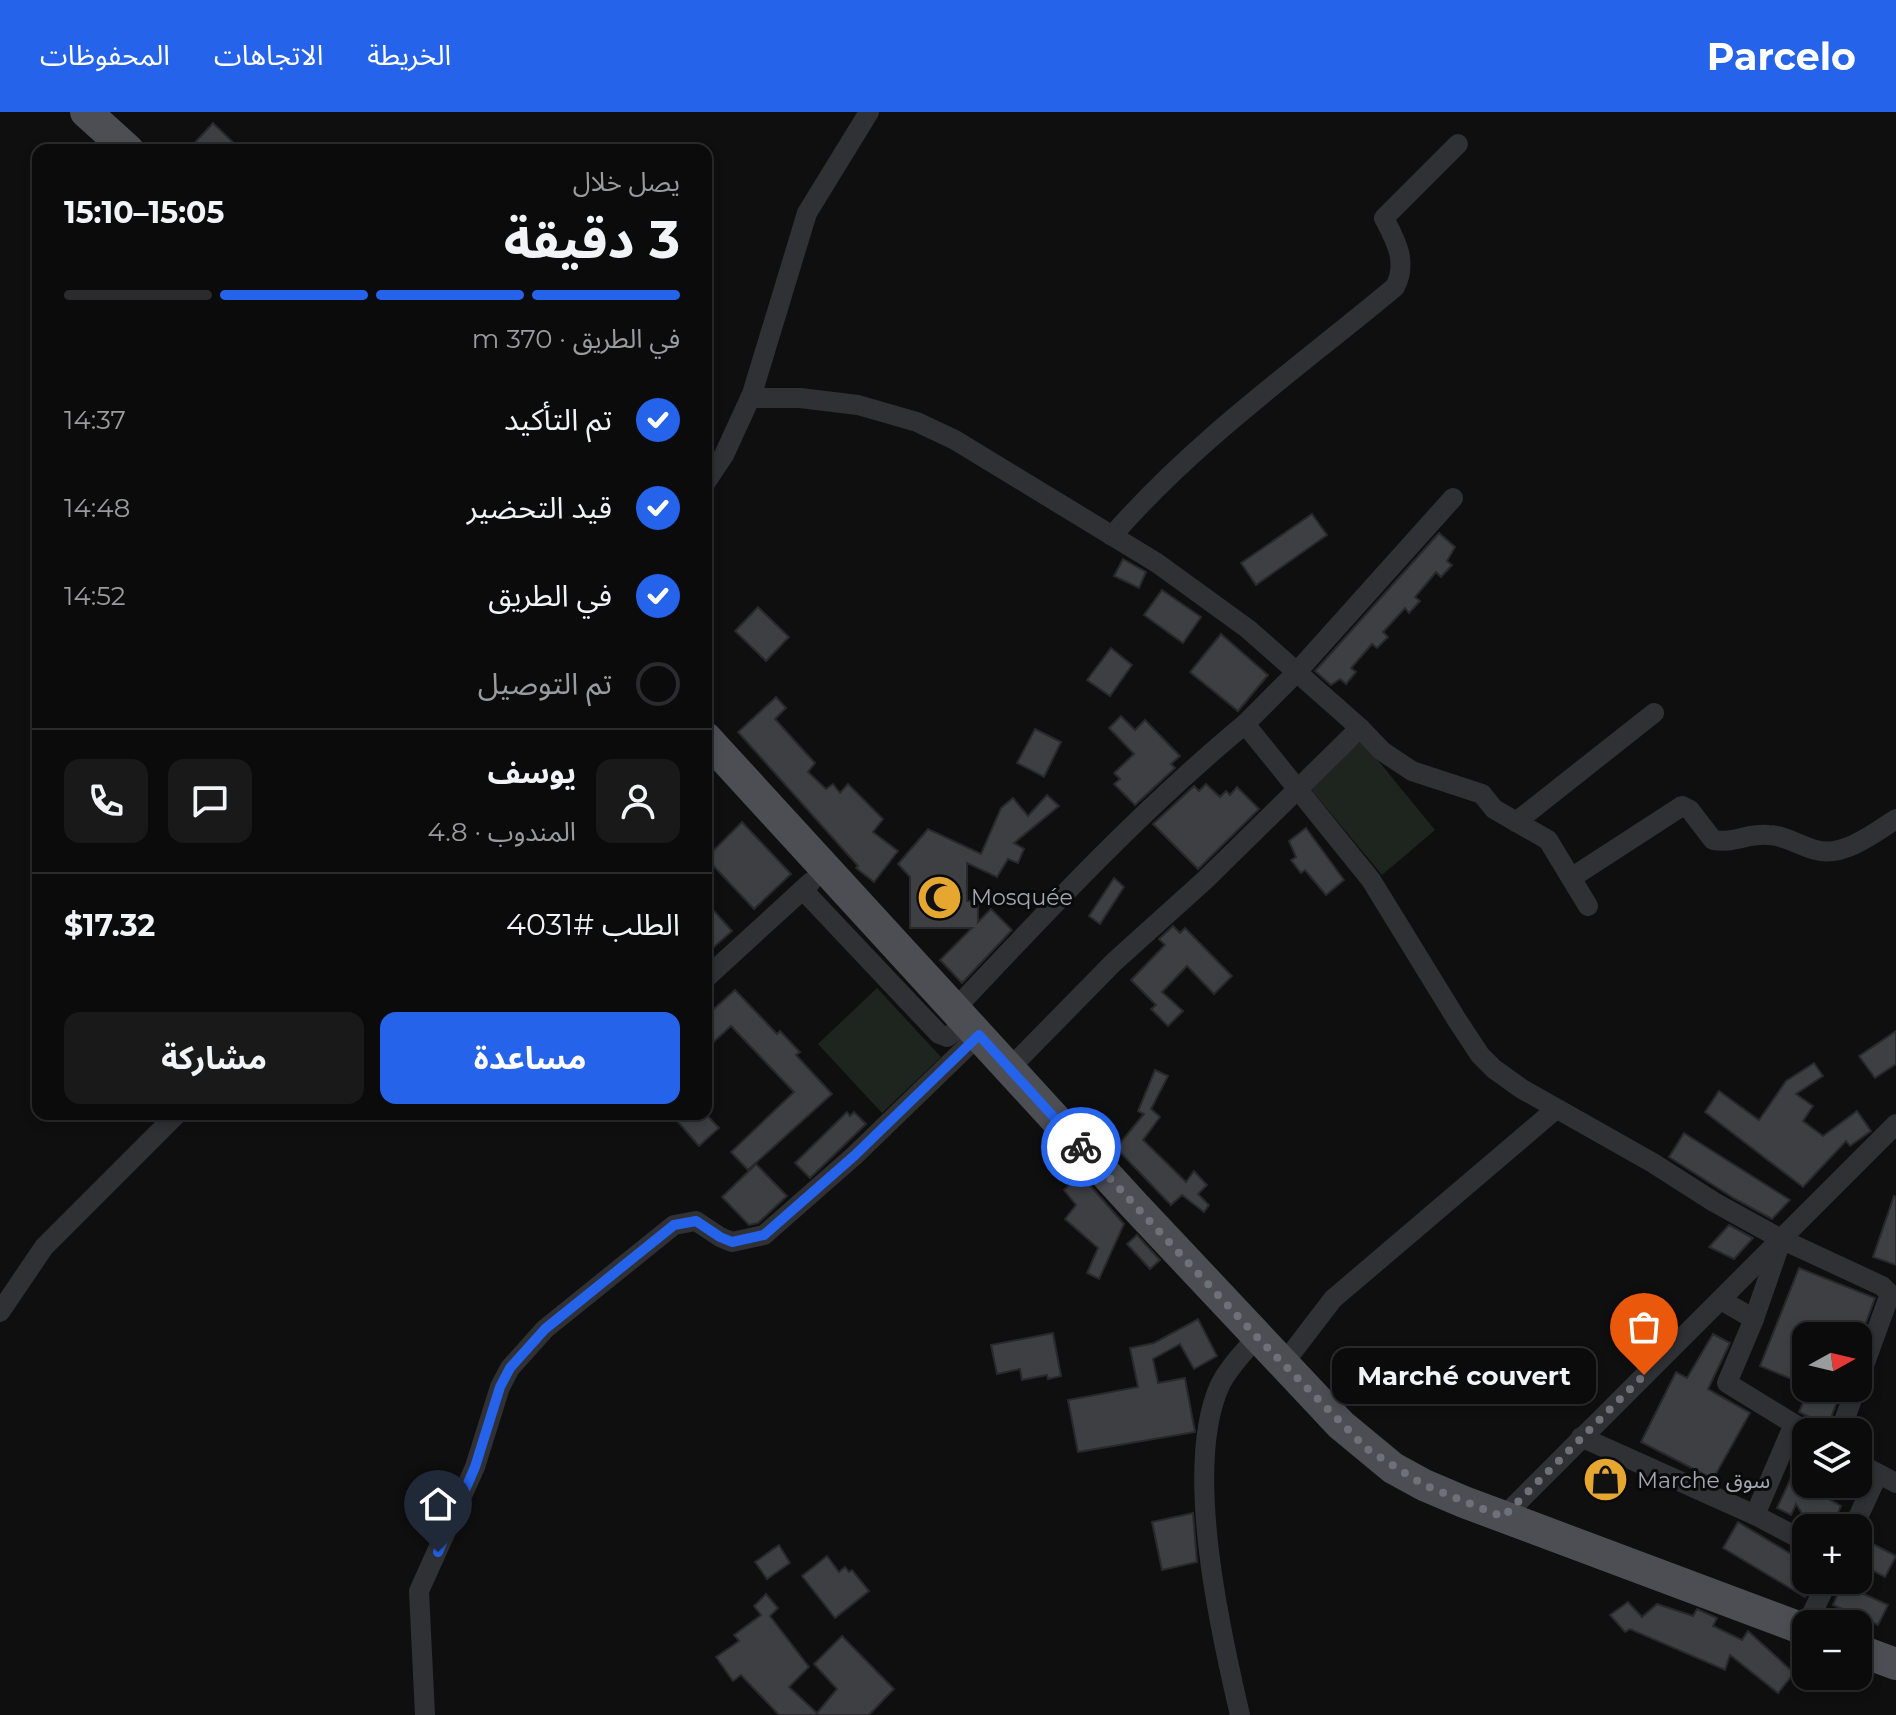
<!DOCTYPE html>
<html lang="ar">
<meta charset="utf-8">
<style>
:root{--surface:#0b0b0c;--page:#19191a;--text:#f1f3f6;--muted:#9a9b9d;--line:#2b2b2d;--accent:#2563eb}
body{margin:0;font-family:Montserrat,"Noto Sans Arabic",sans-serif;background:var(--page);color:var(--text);direction:rtl;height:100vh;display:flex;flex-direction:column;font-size:30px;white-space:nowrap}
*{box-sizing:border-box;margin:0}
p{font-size:26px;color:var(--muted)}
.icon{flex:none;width:44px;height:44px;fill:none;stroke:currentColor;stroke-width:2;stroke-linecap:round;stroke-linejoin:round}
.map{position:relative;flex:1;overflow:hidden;direction:ltr}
.drawer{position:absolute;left:32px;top:32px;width:680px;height:976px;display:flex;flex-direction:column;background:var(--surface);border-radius:16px;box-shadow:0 4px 12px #0003,0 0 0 2px var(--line);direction:rtl}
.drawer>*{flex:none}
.needle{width:52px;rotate:82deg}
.buttons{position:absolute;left:1792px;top:1210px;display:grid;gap:16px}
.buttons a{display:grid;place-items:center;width:80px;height:80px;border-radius:16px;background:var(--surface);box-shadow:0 4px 12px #0003,0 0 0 2px var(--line);font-size:40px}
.pin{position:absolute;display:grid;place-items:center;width:68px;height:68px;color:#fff;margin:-82px -34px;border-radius:50% 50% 50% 0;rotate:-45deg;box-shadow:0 0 8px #0007}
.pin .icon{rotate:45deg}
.courier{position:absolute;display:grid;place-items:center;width:80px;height:80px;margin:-40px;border:6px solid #2563eb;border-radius:50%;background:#fff;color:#222;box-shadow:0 2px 10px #0007}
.bubble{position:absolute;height:56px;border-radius:16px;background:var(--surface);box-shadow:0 4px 12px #0003,0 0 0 2px var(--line);font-size:26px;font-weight:700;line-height:56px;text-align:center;direction:rtl}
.overview em{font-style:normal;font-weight:700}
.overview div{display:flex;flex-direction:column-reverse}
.overview{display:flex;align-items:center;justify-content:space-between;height:136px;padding:0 32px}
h1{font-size:52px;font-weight:700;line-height:60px}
.bar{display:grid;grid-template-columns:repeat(4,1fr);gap:12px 8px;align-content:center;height:96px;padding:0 32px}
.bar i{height:10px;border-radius:6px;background:var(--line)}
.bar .current{background:var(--accent)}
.bar p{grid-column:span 4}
.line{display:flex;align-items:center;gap:20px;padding:0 32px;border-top:2px solid var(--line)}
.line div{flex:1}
.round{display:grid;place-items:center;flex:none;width:84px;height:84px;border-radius:16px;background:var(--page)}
ol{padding:0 32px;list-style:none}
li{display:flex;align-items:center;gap:24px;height:88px}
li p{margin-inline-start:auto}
li .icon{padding:8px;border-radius:50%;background:var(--accent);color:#fff;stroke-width:4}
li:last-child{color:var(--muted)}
li i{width:44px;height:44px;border:4px solid var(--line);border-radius:50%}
.action{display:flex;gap:16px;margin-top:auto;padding:16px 32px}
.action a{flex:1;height:92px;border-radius:16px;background:var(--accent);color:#fff;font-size:32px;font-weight:700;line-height:92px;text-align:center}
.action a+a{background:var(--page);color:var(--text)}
header{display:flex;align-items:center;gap:48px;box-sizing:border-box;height:112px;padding:0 40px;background:var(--accent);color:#fff}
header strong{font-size:38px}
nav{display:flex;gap:44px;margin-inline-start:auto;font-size:28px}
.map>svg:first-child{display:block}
</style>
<header>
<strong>Parcelo</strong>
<nav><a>الخريطة</a><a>الاتجاهات</a><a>المحفوظات</a></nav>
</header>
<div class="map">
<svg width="1896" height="1603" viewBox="0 0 1896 1603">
<rect width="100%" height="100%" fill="#0f0f10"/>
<g fill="#1e241e">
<path d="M1362 629 1435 718 1382 763 1308 674Z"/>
<path d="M877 876 941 945 882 1001 818 932Z"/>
</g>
<g fill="#3e3f43" stroke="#29292c" stroke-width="2">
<path d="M213 11 241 38H188Z"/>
<path d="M1312 402 1327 423 1256 473 1241 451Z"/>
<path d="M1439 421 1455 435 1447 449 1452 453 1441 465 1436 460 1415 485 1420 489 1409 501 1405 496 1383 520 1388 525 1377 536 1372 532 1351 556 1356 560 1346 572 1340 567 1331 573 1315 559Z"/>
<path d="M1123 447 1146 460 1139 476 1114 464Z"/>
<path d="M1162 478 1201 505 1183 531 1144 503Z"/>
<path d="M758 495 789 525 766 549 735 519Z"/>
<path d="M1221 522 1268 563 1238 599 1190 560Z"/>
<path d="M1111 536 1132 553 1110 584 1087 568Z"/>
<path d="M776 585 786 596 775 607 815 651 808 660 826 677 833 672 840 681 848 672 883 707 873 720 898 739 874 770 856 756 858 754 738 620Z"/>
<path d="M1121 604 1135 618 1145 608 1180 644 1171 652 1175 656 1135 693 1114 672 1120 667 1114 661 1134 642 1109 616Z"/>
<path d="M1035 617 1061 630 1044 665 1017 651Z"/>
<path d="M1206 672 1220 685 1226 679 1230 683 1237 675 1259 697 1198 757 1153 712 1194 674 1199 679Z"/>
<path d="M1047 683 1059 694 1014 731 1024 737 1018 751 1008 747 997 765 967 751V789H978V810L991 797 1012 818 962 871 940 848 972 816H910V765L898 752 928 717 981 742 1001 696 1013 686 1028 704Z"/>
<path d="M742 710 791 762 754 797 706 746Z"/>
<path d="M1306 716 1344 768 1326 783 1305 758 1301 761 1291 748 1296 745 1289 729Z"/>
<path d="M1114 766 1124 775 1100 812 1089 804Z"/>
<path d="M706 790 732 819 706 842Z"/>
<path d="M1173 814 1180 821 1185 816 1232 864 1214 882 1187 854 1162 880 1183 899 1168 914 1151 897 1156 893 1131 868 1165 833 1159 827Z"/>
<path d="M735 878 777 922 780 919 800 940 796 943 832 982 748 1058 731 1040 794 980 731 914 706 937V904Z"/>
<path d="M1896 919V952L1875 966 1859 944Z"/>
<path d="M1814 951 1823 964 1796 982 1813 994 1803 1009 1823 1024 1857 999 1871 1019 1850 1034 1846 1029 1803 1075 1705 1000 1719 979 1759 1008 1786 969Z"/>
<path d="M1155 958 1168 964 1151 997 1160 1005 1143 1028 1186 1070 1194 1059 1207 1073 1198 1082 1209 1093 1204 1100 1182 1083 1171 1093 1116 1036 1144 1002 1138 999Z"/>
<path d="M847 1000 850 1004 854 1000 866 1012 810 1066 795 1051Z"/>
<path d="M671 1002H706L719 1016 699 1034Z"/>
<path d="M1684 1021 1790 1088 1772 1107 1735 1087 1669 1045Z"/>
<path d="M756 1052 787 1084 758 1111 749 1113 722 1085Z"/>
<path d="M1080 1062 1124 1112 1099 1167 1087 1161 1098 1136 1065 1107 1076 1093 1064 1078Z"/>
<path d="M1894 1084 1896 1085V1153L1873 1145Z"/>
<path d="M1729 1113 1753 1126 1734 1147 1709 1135Z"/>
<path d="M1137 1123 1160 1148 1150 1157 1127 1132Z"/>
<path d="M1799 1156 1875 1186 1860 1227 1858 1224H1806V1273L1760 1254Z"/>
<path d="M1198 1207 1217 1244 1194 1257 1180 1232 1153 1247 1158 1271 1185 1266 1195 1320 1078 1340 1068 1288 1138 1275 1130 1236 1154 1231Z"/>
<path d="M1053 1221 1061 1264 1048 1267 1047 1263 1022 1268 1020 1257 997 1262 991 1233Z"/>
<path d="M1713 1222 1730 1231 1708 1277 1750 1301 1713 1367 1641 1330 1676 1260 1687 1266Z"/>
<path d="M1809 1276H1842L1828 1314 1799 1300Z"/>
<path d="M1791 1366 1841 1394 1831 1416H1811L1796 1392 1791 1403 1777 1396Z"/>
<path d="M1193 1401 1197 1450 1162 1458 1152 1410Z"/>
<path d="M1738 1410 1806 1451V1468H1813L1805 1485 1723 1436Z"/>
<path d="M1869 1430 1896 1444 1885 1465 1858 1451Z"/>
<path d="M779 1433 790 1451 767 1467 755 1450Z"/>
<path d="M827 1444 839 1460 845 1455 849 1460 852 1458 869 1479 835 1506 802 1464Z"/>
<path d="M1842 1472 1888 1493 1878 1513 1833 1493Z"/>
<path d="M766 1482 778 1496 770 1504 809 1555 789 1575 817 1601 837 1577 814 1552 842 1524 894 1577 869 1603H779L741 1563 733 1569 716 1545 739 1529 734 1523 761 1503 754 1494Z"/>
<path d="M1628 1490 1642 1505 1657 1492 1693 1504 1697 1497 1717 1506 1713 1514 1742 1528 1748 1519 1794 1561 1778 1581 1730 1543 1725 1558 1630 1517 1625 1520 1610 1503Z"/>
</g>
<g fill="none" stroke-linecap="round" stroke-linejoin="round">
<g stroke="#303135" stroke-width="20">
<path d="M750 286H800L858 293 917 310 955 328 1157 451 1248 517 1360 616"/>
<path d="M706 370 724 343 752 282 807 101 869 0"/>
<path d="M1453 386 1296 561 1245 612 1371 768 1457 908 1480 943 1494 957 1522 977 1653 1051 1714 1090 1781 1127 1882 1174 1890 1182 1858 1270"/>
<path d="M1112 424C1194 329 1299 255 1395 175 1408 150 1396 129 1384 106L1458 32"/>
<path d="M1516 710 1654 601"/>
<path d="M1571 766 1682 694 1690 698 1713 728C1732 732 1748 721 1768 723 1784 723 1800 734 1816 738 1842 746 1875 721 1896 707"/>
<path d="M803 778 939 922 947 925 968 911"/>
<path d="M706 866 811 770"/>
<path d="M955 897C1048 798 1140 699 1245 612"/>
<path d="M1009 957 1114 850 1205 768 1360 616 1382 639 1412 659 1482 682 1494 697 1548 728 1588 794"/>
<path d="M1721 1188 1754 1207 1727 1271 1807 1320"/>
<path d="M0 1200 44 1135 177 1002"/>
<path d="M1754 1207 1780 1132"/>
<path d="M1284 1251 1333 1187 1556 997"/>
<path d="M1840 1320 1856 1276"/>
<path d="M1581 1325 1755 1403 1806 1430"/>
<path d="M1858 1351 1896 1371"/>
<path d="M1755 1403 1794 1312"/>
<path d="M1503 1405 1896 1012"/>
<path d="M1853 1416 1878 1362"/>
<path d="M1807 1512 1828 1468"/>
<path d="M425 1603 419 1479 475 1355 500 1275 510 1256 545 1217 674 1113 696 1109 720 1125 732 1130 764 1123 854 1044 979 923"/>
<path d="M1240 1603C1220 1518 1183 1354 1220 1273 1229 1255 1244 1240 1257 1225"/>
</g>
<g stroke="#4c4e54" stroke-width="32">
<path d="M86 0 128 38"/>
<path d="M706 626 1135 1094 1341 1313 1393 1356 1424 1373 1464 1390 1806 1518"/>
<path d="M1858 1538 1896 1552"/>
</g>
</g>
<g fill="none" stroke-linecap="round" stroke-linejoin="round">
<path stroke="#6e7178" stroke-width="8" stroke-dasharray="0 14.4" d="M1081 1035 1257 1225 1367 1337 1424 1373 1503 1405 1644 1263"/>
<path stroke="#2563eb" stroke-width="10" d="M438 1440 475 1355 500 1275 510 1256 545 1217 674 1113 696 1109 720 1125 732 1130 764 1123 854 1044 979 923 1081 1035"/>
</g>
<defs>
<symbol id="mosque-disc" viewBox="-11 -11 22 22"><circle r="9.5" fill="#e6a731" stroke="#0a0a0b"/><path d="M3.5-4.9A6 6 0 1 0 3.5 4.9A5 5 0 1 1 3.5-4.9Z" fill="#111"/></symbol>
<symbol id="shop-disc" viewBox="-11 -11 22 22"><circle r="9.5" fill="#e6a731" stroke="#0a0a0b"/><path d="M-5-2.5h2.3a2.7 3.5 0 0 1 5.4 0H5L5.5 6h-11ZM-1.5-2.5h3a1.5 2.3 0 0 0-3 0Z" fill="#111"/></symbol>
</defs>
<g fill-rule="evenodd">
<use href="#mosque-disc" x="914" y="760" width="51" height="51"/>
<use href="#shop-disc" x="1580" y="1342" width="51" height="51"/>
</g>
<g text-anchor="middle" stroke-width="6" stroke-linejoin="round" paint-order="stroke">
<g font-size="22" fill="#a1a6b0" stroke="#0a0a0b" text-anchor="start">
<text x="971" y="793">Mosquée</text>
<text x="1637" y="1376">Marche سوق</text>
</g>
</g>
</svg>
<div class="buttons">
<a><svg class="needle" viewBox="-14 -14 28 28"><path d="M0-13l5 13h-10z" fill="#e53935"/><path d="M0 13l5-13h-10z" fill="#9a9b9d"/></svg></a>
<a><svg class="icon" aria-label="layers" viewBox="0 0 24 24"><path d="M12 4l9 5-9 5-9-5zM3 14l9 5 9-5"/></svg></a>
<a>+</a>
<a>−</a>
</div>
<div class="pin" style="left:1644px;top:1263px;background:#ea580c"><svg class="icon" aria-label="bag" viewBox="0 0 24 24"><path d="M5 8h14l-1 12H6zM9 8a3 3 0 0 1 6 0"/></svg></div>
<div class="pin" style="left:438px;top:1440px;background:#1f2937"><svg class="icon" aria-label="home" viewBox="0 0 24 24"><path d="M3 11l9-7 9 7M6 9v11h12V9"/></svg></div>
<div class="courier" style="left:1081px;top:1035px"><svg class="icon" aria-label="bike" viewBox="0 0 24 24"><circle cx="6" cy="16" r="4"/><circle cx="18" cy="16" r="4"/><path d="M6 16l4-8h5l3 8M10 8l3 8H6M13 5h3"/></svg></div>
<div class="bubble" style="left:1332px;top:1236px;width:264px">Marché couvert</div>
<section class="drawer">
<div class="overview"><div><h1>3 دقيقة</h1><p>يصل خلال</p></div><em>15:05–15:10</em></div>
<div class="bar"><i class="current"></i><i class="current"></i><i class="current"></i><i></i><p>في الطريق · 370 m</p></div>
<ol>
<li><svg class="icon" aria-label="check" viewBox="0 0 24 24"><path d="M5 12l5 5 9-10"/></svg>تم التأكيد<p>14:37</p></li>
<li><svg class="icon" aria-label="check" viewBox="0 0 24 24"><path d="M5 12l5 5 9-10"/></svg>قيد التحضير<p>14:48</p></li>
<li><svg class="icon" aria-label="check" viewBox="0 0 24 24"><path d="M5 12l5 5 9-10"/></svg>في الطريق<p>14:52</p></li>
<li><i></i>تم التوصيل</li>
</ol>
<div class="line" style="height:144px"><a class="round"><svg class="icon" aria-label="person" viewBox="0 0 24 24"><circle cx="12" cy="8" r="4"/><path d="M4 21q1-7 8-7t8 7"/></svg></a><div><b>يوسف</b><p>المندوب · 4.8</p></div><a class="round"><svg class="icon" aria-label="chat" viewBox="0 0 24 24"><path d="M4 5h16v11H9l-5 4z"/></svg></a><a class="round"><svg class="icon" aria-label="phone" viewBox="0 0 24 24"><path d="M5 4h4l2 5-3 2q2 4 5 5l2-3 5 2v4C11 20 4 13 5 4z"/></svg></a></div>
<div class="line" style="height:104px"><div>الطلب #4031</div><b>$17.32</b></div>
<div class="action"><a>مساعدة</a><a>مشاركة</a></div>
</section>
</div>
